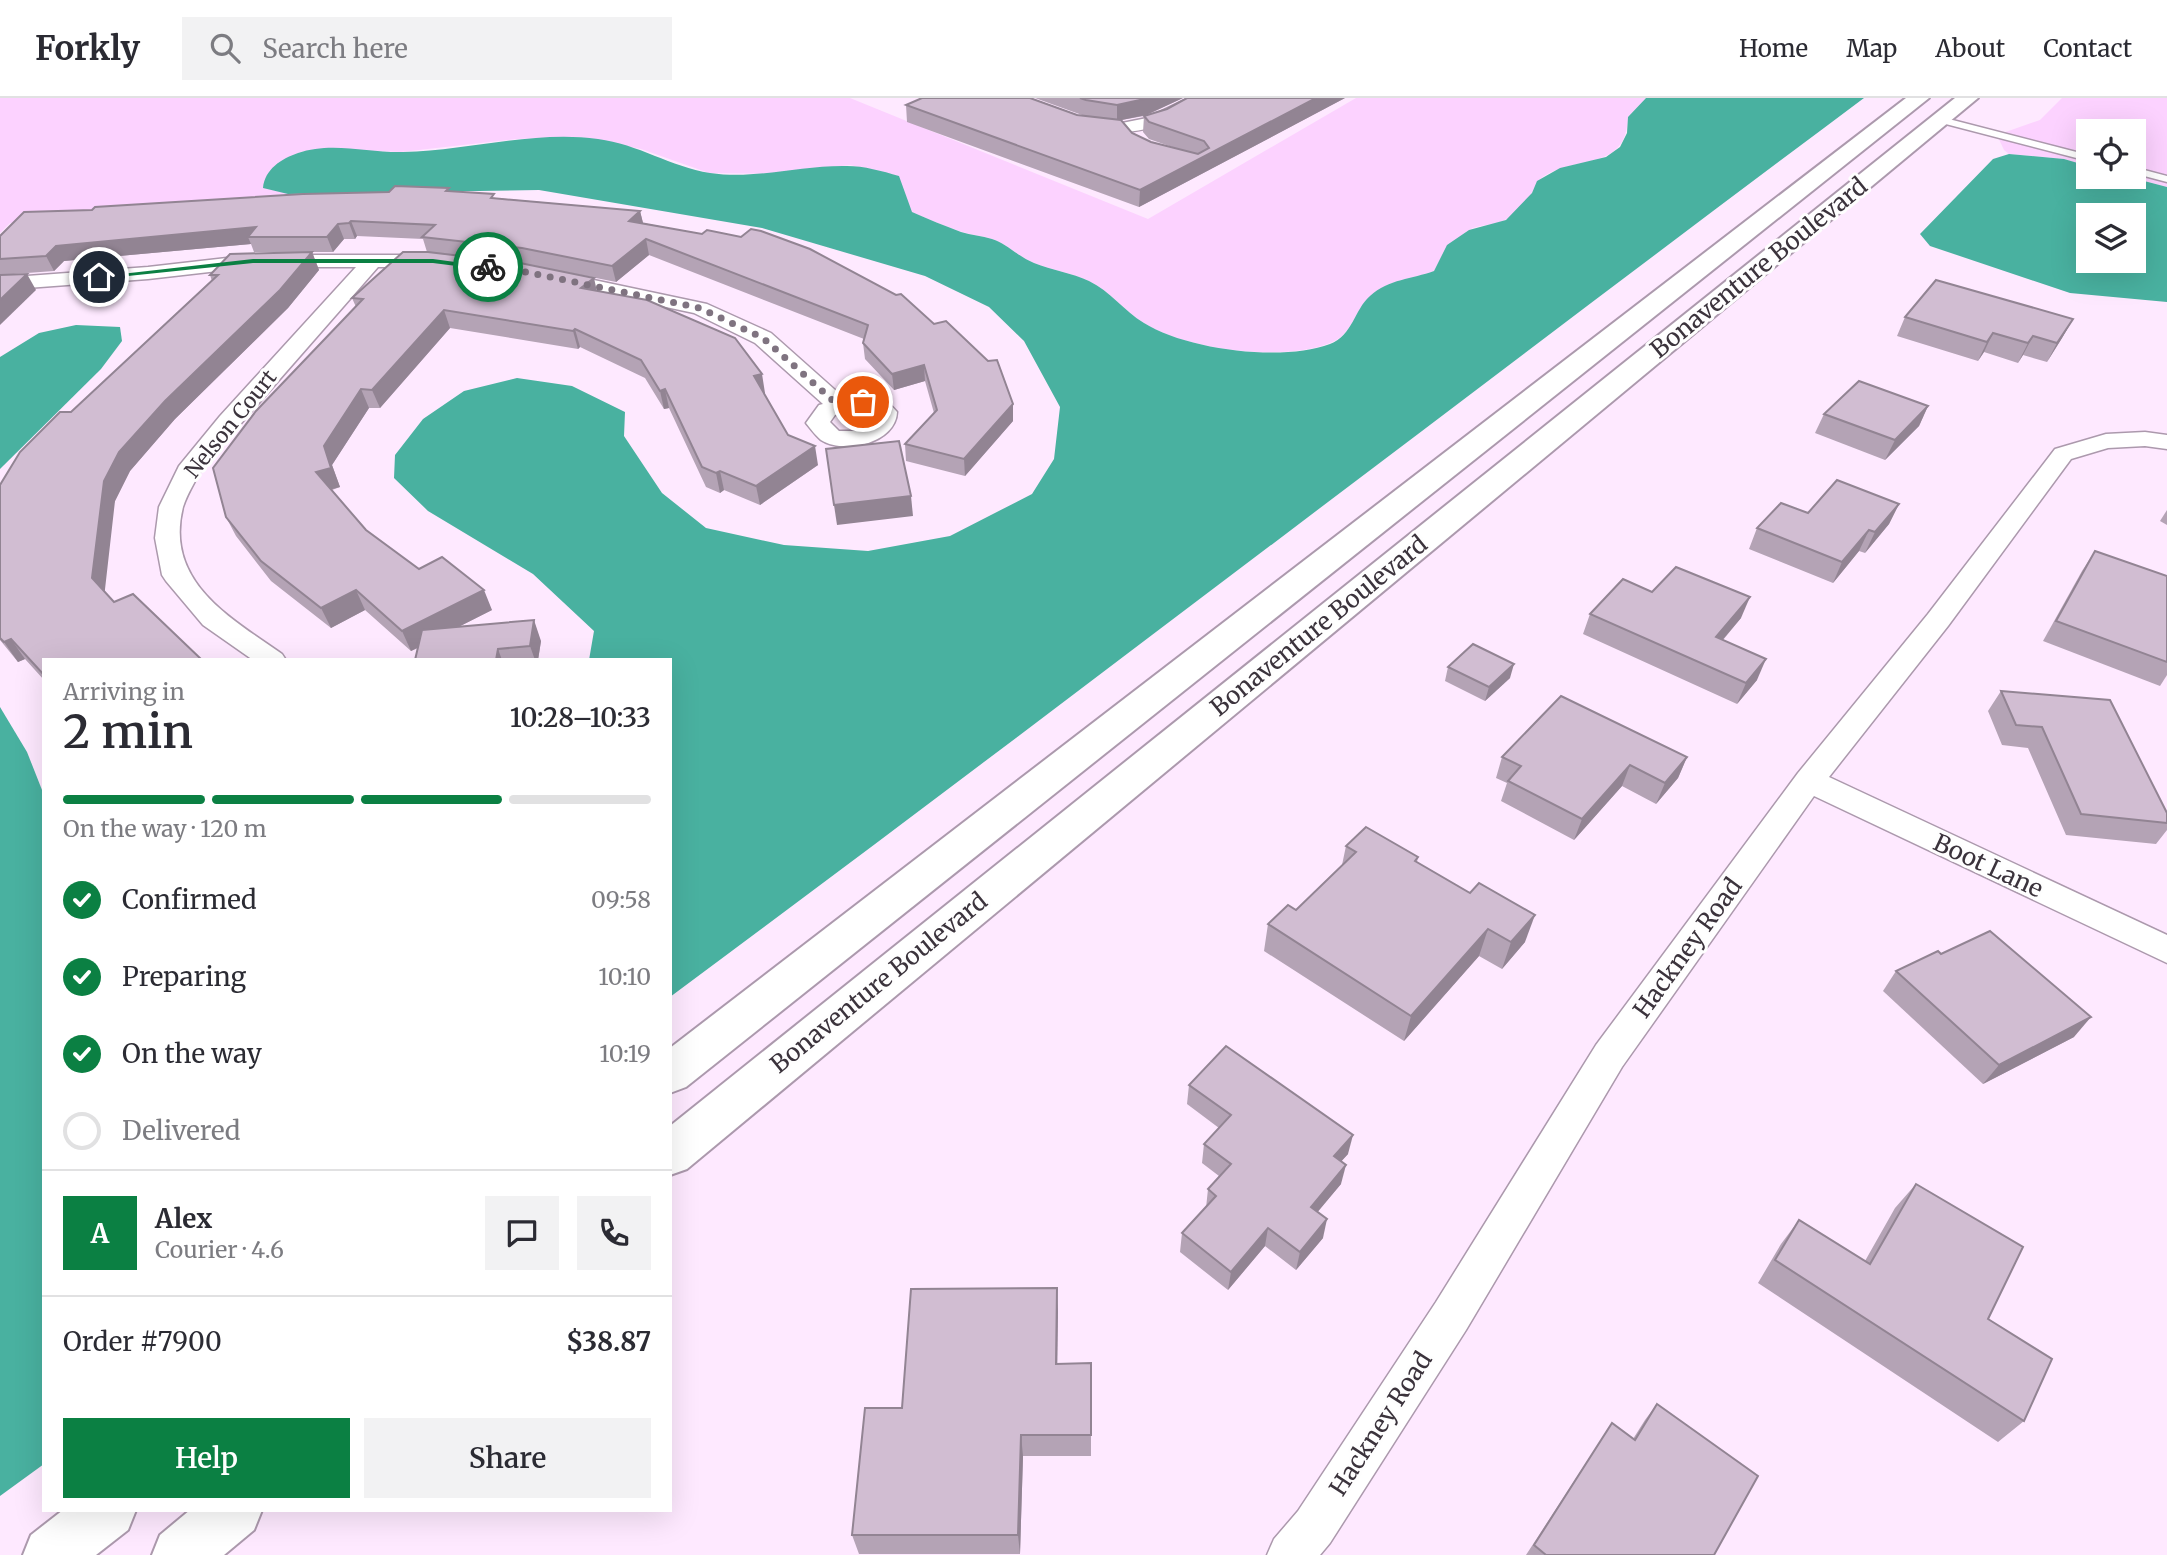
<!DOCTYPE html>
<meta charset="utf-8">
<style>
:root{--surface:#fff;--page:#f2f2f3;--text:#2b2b33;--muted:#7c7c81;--line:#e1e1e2;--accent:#0b8043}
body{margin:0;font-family:Merriweather,serif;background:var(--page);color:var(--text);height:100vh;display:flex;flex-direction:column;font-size:26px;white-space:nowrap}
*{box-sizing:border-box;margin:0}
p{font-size:23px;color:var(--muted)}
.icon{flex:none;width:38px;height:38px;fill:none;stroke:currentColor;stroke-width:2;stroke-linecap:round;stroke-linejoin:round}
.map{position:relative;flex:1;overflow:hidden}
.sheet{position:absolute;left:42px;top:560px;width:630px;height:854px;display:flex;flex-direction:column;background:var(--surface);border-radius:0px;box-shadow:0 7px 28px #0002}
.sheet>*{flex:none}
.fabs{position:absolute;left:2076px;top:21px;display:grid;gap:14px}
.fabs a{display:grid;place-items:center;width:70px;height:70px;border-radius:0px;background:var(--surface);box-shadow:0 7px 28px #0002;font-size:35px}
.pin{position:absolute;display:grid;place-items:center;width:60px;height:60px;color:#fff;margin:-30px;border:4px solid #fff;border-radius:50%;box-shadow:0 2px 7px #0007}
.courier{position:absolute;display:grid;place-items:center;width:70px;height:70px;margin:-35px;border:5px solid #0b8043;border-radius:50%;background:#fff;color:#222;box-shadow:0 2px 9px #0007}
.head em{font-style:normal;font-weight:600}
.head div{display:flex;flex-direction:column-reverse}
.head{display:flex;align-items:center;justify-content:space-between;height:119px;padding:0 21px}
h1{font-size:46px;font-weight:600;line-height:52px}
.bar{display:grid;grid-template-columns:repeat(4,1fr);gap:10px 7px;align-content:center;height:84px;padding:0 21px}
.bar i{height:9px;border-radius:5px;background:var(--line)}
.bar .selected{background:var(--accent)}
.bar p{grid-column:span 4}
.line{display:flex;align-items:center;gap:18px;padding:0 21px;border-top:2px solid var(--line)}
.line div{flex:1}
.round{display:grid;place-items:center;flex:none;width:74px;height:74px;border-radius:0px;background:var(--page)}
ol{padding:0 21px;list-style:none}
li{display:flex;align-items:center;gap:21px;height:77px}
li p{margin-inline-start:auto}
li .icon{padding:7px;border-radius:50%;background:var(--accent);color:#fff;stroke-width:4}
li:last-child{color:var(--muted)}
li i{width:38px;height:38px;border:4px solid var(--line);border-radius:50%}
.cta{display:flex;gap:14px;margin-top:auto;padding:14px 21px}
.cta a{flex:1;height:80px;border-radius:0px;background:var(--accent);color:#fff;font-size:28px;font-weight:600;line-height:80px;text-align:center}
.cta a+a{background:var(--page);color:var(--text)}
header{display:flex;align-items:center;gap:42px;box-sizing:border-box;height:98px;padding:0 35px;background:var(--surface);border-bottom:2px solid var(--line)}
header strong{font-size:33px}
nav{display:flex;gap:38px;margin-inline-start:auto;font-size:24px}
.search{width:490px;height:63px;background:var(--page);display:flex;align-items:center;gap:18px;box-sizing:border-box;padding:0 24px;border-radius:0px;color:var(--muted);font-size:26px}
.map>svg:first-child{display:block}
</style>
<header>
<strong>Forkly</strong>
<div class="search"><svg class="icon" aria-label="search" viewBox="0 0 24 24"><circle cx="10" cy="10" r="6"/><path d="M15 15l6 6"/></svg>Search here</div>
<nav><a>Home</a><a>Map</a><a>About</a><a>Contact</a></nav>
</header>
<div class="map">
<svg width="2167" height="1457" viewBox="0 0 2167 1457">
<rect width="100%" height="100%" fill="#fee9ff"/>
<g fill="#fcd2ff">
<path d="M0 0H850L1148 121 1356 0H1646L1628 19C1626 76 1574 55 1540 81 1535 85 1535 90 1532 95 1526 104 1515 117 1505 122 1494 128 1479 126 1469 132 1458 138 1438 162 1434 173 1413 181 1389 181 1371 198 1354 212 1353 237 1330 245 1283 264 1187 252 1144 225 1124 213 1110 193 1089 183 1072 175 1052 172 1034 165 1019 159 1007 146 992 141 984 138 975 138 966 135 948 130 929 121 911 114L898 78 850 67 774 76 709 75 641 51 580 39 516 41 401 54 317 51 300 54 288 60 314 96 10 125 0 135Z"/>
<path d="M2062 0H2167V89L2129 79H2133V33H2088V68L2064 61 2009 56 2004 52 1997 37 2040 22Z"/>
</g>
<g fill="#49b1a0" fill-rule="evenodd">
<path d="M1646 0H1864C1465 298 1070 602 670 899V562H589L594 533 533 476 428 413 394 380 395 357 423 321 464 293 517 280 572 288 625 314 624 338 662 395 706 430 784 447 868 453 950 438 1032 396 1054 361 1060 309 1024 243 989 209 925 178 762 130 539 92 288 96 263 90C265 71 281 61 298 55 331 43 370 55 403 54 469 53 533 32 598 41 638 46 671 69 710 75 756 82 801 67 847 68 864 68 882 73 899 78L912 114C928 121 945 128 961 134 971 137 982 138 992 141 1007 146 1019 159 1034 165 1052 172 1072 175 1089 183 1110 193 1124 213 1144 225 1187 252 1283 264 1330 246 1353 237 1354 212 1370 198 1389 181 1412 181 1434 173L1447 147 1469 132 1506 122 1532 95 1537 83 1560 70 1606 59 1620 49 1627 35 1628 19Z"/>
<path d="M2009 56 2064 61 2088 68V79H2129L2167 89V204L2070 195 1930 148 1920 136 1993 61ZM2133 117V163H2088V117Z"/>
<path d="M76 227 120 229 122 243 101 271 0 371V259L39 235Z"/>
<path d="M0 609 27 654 44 697V1366L0 1398Z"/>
</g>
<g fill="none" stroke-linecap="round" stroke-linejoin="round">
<defs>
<g id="lane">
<path d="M1941 19 2088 57V63L1938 24V20Z"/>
<path d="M2094 26 2108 31 2109 33 2091 31 2090 29Z"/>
<path d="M2133 69 2167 78V84L2133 75Z"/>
</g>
<g id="street">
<path d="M1004 0H1027L1085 21 1117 26 1147 20 1189 0H1210C1203 9 1188 13 1178 19 1114 51 1067 27 1006 4Z"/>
<path d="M253 157H435L442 159 445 163 442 167 435 169H378L202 370C196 382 187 396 183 409 164 484 231 520 282 556L286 562H253L203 527 166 483 162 477 155 440 159 409 179 368 220 318 356 169H253L148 181 0 192V180L148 169Z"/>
<path d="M556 174 707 206 771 235 843 299C860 295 886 299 897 314 896 345 844 357 821 342 816 338 810 330 806 325L819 307 823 306 755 245 694 215 549 184 546 180 549 176ZM852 311 869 313 874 316 873 322 856 333H839L830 324 835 317Z"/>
<path d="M2145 334 2167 337V351L2145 348 2108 350 2071 361 1948 528 1829 679 2167 837V865L1814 698 1622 969 1466 1232 1330 1445 1320 1457H1267L1274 1441 1298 1413 1436 1204 1596 947 1798 675 1928 516 2055 351 2106 336Z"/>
</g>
<g id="secondary">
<path d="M1906 0H1929L686 989 670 995V950Z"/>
<path d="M1955 0H1978L687 1071 670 1077V1028Z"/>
<path d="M63 1412H136L128 1432 96 1457H23L31 1437Z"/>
<path d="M190 1412H262L254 1432 224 1457H152L160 1437Z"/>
</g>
</defs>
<use href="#lane" stroke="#ac99ad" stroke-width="3"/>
<use href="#street" stroke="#ac99ad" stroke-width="3"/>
<use href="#secondary" stroke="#ac99ad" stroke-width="4"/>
<use href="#lane" fill="#fff" fill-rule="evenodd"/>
<use href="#street" fill="#fff" fill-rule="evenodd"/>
<use href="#secondary" fill="#fff" fill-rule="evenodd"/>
</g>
<g fill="#b4a3b5" fill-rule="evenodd">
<path d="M1035 0H1183L1149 16 1345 0 1139 109 907 24 906 7H1047L1077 17H1082ZM1144 18 1143 34 1149 41 1178 51 1151 44 1132 35 1121 22Z"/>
<path d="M450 93 496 100 640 113 643 125 702 136 741 139 1013 323 965 378 906 363 905 346 934 315 925 283 894 292 865 261 863 245 864 241 649 157 616 184 521 165 597 193 765 295H764L788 337 818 367 760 407 724 392 720 395 706 389 669 310 664 311 645 280 580 249 578 251 450 230 380 310H369L332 367 340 389 332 392 366 432 419 471 492 512 458 529 541 543 538 562H415L418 550 411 553 365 512 331 530 271 483 236 438 226 419 356 209 352 200 427 154 423 141 357 138 355 141H344L333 154H312L319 172 288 210 175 321 130 373 115 403 44 562V582L25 561 18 564 0 542V387L71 314 212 183 210 177 291 154H254L251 146 64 163 54 173 0 177V138L92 112Z"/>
<path d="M1905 219 2073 221 2062 240 2047 264 2023 257 2018 265 1984 254 1978 263 1897 238Z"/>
<path d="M1928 308 1919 328 1885 362 1815 335 1824 316Z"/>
<path d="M1899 406 1889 426 1865 455 1859 453 1833 485 1749 451 1757 430 1808 415Z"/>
<path d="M2167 412V427L2160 423Z"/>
<path d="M2095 453 2167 478V577L2160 588 2043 543 2082 473Z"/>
<path d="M1652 494 1741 520 1723 542 1757 582 1737 606 1583 536 1590 516Z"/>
<path d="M1448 569 1510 580 1485 603 1445 583Z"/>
<path d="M2001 593 2167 715V732L2156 746 2066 737 2028 650 2002 647 1988 613Z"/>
<path d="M1502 659H1687L1678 680 1656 706 1622 688 1574 742 1501 703 1507 685 1496 680Z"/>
<path d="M1346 748 1418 759 1417 764 1525 844 1502 871 1479 858 1404 943 1264 853 1268 826 1296 812 1342 767Z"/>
<path d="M1941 856 2074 939 1983 986 1883 893 1896 873Z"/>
<path d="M1189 987 1348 1056 1341 1063V1086L1317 1114 1323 1140 1296 1172 1265 1148 1228 1192 1180 1154 1182 1135 1206 1110 1208 1091 1219 1078 1202 1065 1204 1046 1219 1030 1187 1006Z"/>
<path d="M1916 1086 1988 1221 2024 1323 1998 1344 1758 1185 1781 1146 1799 1122 1865 1163 1895 1110Z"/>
<path d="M1057 1190V1266L1091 1265V1358H1023L1020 1456H859L852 1437 902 1310Z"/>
<path d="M1657 1306 1714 1457H1526L1612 1325 1633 1341 1645 1322Z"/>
</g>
<g fill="#928493">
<path d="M1149 0H1183L1146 17 1117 23V7Z"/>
<path d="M1316 0H1345L1139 109 1140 92Z"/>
<path d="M640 113 644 129 629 123Z"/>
<path d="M351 123 357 138 355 141 349 125Z"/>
<path d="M338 126 344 141 333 154 327 139Z"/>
<path d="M256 129 248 139 251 146 64 163 54 173 46 158 56 148Z"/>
<path d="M646 141 649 157 616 184 612 168Z"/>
<path d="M312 154 319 172 288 210 175 321 130 373 115 403 104 500 92 480 104 383 119 354 165 303Z"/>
<path d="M27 176 36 192 0 227V202Z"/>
<path d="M594 180 598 198 581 190Z"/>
<path d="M444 212 450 230 380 310 372 292Z"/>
<path d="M2073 221 2062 240 2047 264 2057 245Z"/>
<path d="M575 231 580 249 578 251 573 233Z"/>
<path d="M1993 235 1984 254 1978 263 1987 244Z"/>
<path d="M2033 238 2023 257 2018 265 2028 245Z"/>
<path d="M924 267 925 283 894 292 892 276Z"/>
<path d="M762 276 765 295 758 297 754 278Z"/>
<path d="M361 291 369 310 332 367 340 389 325 393 316 374 324 348Z"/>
<path d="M665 291 669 310 664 311 660 293Z"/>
<path d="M1013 306V323L965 378 964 361Z"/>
<path d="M1928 308 1919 328 1885 362 1895 342Z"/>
<path d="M815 348 818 367 760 407 756 388Z"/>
<path d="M720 373 724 392 720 395 716 375Z"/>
<path d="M911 398 913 418 837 427 834 407Z"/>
<path d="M1899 406 1889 426 1865 455 1875 434Z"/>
<path d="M1869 432 1859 453 1833 485 1842 464Z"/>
<path d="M356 492 365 512 331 530 321 510Z"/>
<path d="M484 492 492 512 411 553 402 533Z"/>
<path d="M1750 499 1741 520 1707 560 1716 539Z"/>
<path d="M534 522 541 543 538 562H535L530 548Z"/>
<path d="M11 541 25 561 18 564 4 544Z"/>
<path d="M498 551 502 562H496Z"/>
<path d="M1766 561 1757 582 1737 606 1746 585Z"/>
<path d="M1514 566 1510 580 1485 603 1489 589Z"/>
<path d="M1687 659 1678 680 1656 706 1665 685Z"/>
<path d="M1630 667 1622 688 1574 742 1582 721Z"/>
<path d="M1535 817 1525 844 1502 871 1511 844Z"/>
<path d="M1488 831 1479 858 1404 943 1411 918Z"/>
<path d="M2091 919 2074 939 1983 986 1999 967Z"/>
<path d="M1353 1037 1348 1056 1329 1077 1334 1058Z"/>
<path d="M1346 1067 1341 1086 1306 1128 1311 1109Z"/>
<path d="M1327 1121 1323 1140 1296 1172 1300 1154Z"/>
<path d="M1268 1130 1265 1148 1228 1192 1231 1174Z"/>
<path d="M1057 1190 1058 1213 1057 1288 1056 1266Z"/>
<path d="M1021 1337 1023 1358 1020 1456 1018 1437Z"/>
</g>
<g fill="#d1bdd2" stroke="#928493" stroke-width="2">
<path d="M922 0H1030L1077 17 1121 22 1132 35 1151 44 1198 56 1209 50 1204 43 1149 24 1144 18 1167 11 1187 0H1316L1140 92 906 7Z"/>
<path d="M1080 0H1149L1117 7 1086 2Z"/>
<path d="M395 88 449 90 446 93 494 96 491 100 640 113 629 123 702 136 707 132 741 139 751 131 761 133 810 151 896 197 901 196 934 226 946 223 988 263 997 262 1013 306 964 361 905 346 937 312 924 267 892 276 863 245 868 227 646 141 612 168 522 150 422 139 435 127 351 123 349 125 338 126 327 139H248L256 129 56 148 46 158 0 161V138L24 114 92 112 95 109 303 96 389 94Z"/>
<path d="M312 154 280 192 165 303 119 354 104 383 92 480 114 504 133 496 202 562H44V577L11 541 4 544 0 540V387L20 354 60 314H71L218 177H210L230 156Z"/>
<path d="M403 154H428L520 165 594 180 581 190 647 202 735 240 762 276 754 278 788 337 815 348 756 388 720 373 716 375 702 369 665 291 660 293 641 262 575 231 573 233 444 212 372 292 361 291 324 348 331 370 316 374 366 432 419 471 442 459 484 492 402 533 356 492 321 510 261 463 226 419 213 370 256 313 363 201 352 200Z"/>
<path d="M27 176 0 202V177Z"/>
<path d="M1936 182 2073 221 2057 245 2033 238 2028 245 1993 235 1987 244 1905 219Z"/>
<path d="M1859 283 1928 308 1895 342 1824 316Z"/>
<path d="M899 343 911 398 834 407 826 351Z"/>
<path d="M1837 382 1899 406 1875 434 1869 432 1842 464 1757 430 1781 405 1808 415Z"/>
<path d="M2095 453 2167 478V564L2056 523Z"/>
<path d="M1676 469 1750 499 1716 539 1766 561 1746 585 1590 516 1623 481 1652 494Z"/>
<path d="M534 522 530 548 498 551 496 562H415L422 532Z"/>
<path d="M1473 546 1514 566 1489 589 1448 569Z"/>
<path d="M2001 593 2110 602 2167 715V725L2081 716 2042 629 2016 627Z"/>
<path d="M1561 598 1687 659 1665 685 1630 667 1582 721 1508 683 1521 668 1502 659Z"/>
<path d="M1366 729 1418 759 1415 763 1470 795 1479 785 1535 817 1511 844 1488 831 1411 918 1268 826 1288 807 1296 812 1356 754 1346 748Z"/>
<path d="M1990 833 2091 919 1999 967 1896 873 1938 853 1941 856Z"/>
<path d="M1226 948 1353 1037 1334 1058 1346 1067 1311 1109 1327 1121 1300 1154 1268 1130 1231 1174 1182 1135 1216 1098 1208 1091 1231 1066 1204 1046 1231 1017 1189 987Z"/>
<path d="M1916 1086 2023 1149 1988 1221 2052 1261 2024 1323 1775 1162 1799 1122 1870 1166Z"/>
<path d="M1057 1190 1056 1266 1091 1265V1337H1021L1018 1437H852L865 1310H902L911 1191Z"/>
<path d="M1657 1306 1758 1378 1714 1457H1546L1534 1447 1612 1325 1635 1342Z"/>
</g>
<path fill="#0b8043" d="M253 161H433L492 169 488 172 433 165H253L99 181 95 179Z"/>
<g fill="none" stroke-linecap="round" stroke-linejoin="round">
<path stroke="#7f7380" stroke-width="7" stroke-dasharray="0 12.6" d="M488 169 526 174 700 210 763 240 838 307 863 304"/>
</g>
<g text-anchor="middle" stroke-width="6" stroke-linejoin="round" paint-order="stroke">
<g font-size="21" fill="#3b333c" stroke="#fefefe">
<text transform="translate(231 326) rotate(-51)" y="7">Nelson Court</text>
</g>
<g font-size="24" fill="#3b333c" stroke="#fefefe">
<text transform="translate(1759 170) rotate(-39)" y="8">Bonaventure Boulevard</text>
<text transform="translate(1319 528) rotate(-39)" y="8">Bonaventure Boulevard</text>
<text transform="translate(1988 768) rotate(25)" y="8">Boot Lane</text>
<text transform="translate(1688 850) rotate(-54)" y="8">Hackney Road</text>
<text transform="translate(879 885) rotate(-39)" y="8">Bonaventure Boulevard</text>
<text transform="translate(1381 1326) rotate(-57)" y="8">Hackney Road</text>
</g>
</g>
</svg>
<div class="fabs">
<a><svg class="icon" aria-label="locate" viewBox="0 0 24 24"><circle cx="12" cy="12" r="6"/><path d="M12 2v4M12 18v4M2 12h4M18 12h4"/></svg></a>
<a><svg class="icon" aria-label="layers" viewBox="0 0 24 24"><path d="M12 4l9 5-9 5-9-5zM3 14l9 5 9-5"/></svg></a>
</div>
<div class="pin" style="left:863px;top:304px;background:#ea580c"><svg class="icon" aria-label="bag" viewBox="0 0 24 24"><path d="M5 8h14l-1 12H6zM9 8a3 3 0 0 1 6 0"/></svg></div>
<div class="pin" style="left:99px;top:179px;background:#1f2937"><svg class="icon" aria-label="home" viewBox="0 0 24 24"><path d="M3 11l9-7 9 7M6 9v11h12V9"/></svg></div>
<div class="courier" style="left:488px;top:169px"><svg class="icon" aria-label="bike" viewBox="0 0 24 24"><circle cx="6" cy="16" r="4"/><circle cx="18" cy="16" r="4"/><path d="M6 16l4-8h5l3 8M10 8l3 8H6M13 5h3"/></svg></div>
<section class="sheet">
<div class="head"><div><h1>2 min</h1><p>Arriving in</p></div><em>10:28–10:33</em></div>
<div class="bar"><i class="selected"></i><i class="selected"></i><i class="selected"></i><i></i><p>On the way · 120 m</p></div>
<ol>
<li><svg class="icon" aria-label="check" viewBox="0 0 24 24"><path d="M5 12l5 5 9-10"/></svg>Confirmed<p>09:58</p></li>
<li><svg class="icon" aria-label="check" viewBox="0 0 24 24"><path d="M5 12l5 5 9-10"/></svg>Preparing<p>10:10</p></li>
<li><svg class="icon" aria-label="check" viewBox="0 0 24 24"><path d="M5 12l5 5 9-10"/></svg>On the way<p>10:19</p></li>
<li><i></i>Delivered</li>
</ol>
<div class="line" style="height:126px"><b class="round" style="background:var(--accent);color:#fff">A</b><div><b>Alex</b><p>Courier · 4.6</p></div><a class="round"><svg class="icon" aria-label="chat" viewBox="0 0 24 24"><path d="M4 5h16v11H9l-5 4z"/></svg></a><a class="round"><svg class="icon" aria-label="phone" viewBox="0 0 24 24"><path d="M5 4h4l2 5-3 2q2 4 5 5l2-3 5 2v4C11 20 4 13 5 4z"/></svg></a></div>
<div class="line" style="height:91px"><div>Order #7900</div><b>$38.87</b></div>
<div class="cta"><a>Help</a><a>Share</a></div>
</section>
</div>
